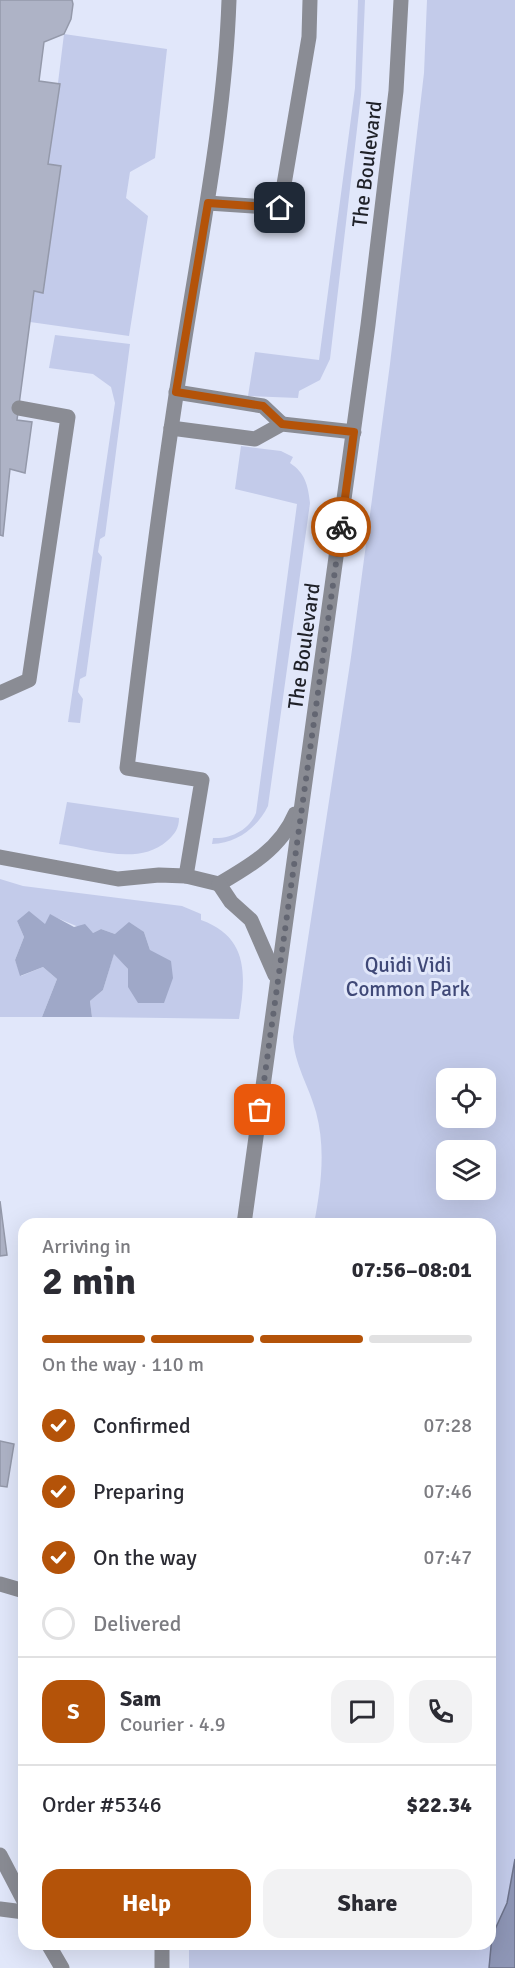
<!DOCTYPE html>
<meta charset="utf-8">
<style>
:root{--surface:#fff;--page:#f2f2f3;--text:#2b2b33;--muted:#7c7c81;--line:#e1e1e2;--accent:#b45309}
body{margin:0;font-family:Signika,sans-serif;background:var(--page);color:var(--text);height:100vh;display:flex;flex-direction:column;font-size:22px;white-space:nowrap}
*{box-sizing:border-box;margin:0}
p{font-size:20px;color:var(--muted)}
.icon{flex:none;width:33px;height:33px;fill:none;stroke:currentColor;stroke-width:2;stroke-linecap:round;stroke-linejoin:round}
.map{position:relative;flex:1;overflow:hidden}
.details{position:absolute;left:18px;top:1218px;width:478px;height:732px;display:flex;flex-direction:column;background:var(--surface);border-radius:18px;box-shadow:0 6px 24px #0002}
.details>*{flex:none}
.fabs{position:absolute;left:436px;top:1068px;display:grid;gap:12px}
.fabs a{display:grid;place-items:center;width:60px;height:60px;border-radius:12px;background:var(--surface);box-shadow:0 6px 24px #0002;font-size:30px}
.pin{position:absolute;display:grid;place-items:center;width:51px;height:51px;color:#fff;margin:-26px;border-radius:12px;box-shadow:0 3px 9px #0006}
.courier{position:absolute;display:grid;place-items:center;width:60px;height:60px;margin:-30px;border:4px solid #b45309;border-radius:50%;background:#fff;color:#222;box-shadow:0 2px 8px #0007}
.overview em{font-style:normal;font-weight:700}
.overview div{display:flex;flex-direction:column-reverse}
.overview{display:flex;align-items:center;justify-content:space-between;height:102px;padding:0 24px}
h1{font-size:39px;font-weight:700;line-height:45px}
.bar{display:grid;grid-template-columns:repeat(4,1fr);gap:9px 6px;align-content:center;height:72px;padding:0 24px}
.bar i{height:8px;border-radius:4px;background:var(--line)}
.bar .current{background:var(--accent)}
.bar p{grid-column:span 4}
.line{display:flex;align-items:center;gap:15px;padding:0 24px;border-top:2px solid var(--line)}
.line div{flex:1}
.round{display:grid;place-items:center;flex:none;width:63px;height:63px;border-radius:18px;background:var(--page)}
ol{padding:0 24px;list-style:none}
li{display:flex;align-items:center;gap:18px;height:66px}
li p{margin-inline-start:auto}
li .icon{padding:6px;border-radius:50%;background:var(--accent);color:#fff;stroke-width:4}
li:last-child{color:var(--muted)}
li i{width:33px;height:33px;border:3px solid var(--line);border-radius:50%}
.primary-button{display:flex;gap:12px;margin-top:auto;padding:12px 24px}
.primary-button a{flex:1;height:69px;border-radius:18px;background:var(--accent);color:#fff;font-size:24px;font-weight:700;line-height:69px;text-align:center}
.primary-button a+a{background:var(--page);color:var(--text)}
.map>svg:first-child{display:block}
</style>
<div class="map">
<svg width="515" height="1968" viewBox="0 0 515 1968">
<rect width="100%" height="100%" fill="#e1e7fa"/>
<g fill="#c3cbea" fill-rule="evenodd">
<path d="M358 0H365L361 95 330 359 320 380 299 391 298 398 248 396 255 352 319 360 355 88Z"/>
<path d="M427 0H515V1968H189V1944H490V1224H314C321 1187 326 1149 316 1112 309 1086 294 1064 293 1037L351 657 390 364 424 73ZM447 1078H486V1118H447ZM447 1150H486V1190H447Z"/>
<path d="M64 34 167 49 155 158 130 172 126 198 148 216 129 336 30 322 34 291 43 292 61 166 48 164Z"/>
<path d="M55 335 130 344 105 536 100 539 98 552 102 557 86 676 80 679 78 692 83 699 80 723 68 722 115 403 111 387 93 374 49 368Z"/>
<path d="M241 446 281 451 293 457 290 463C305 473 308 485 310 503L268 806C257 828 237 843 212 844L213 838C231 839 249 830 256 813L297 504 235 489Z"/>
<path d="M67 802 179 818C179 828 175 834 167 841 139 866 93 849 59 844Z"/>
<path d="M0 879 23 886 182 906 201 914V920C249 937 246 976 239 1019L92 1017 90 1001 103 990 114 953 128 969 129 987 150 950 144 932 115 934 101 929 93 933 50 915 46 925 17 921 24 937 15 960 21 976 43 967 57 979 42 1017H0Z"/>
</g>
<path fill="#9fa8c8" d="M29 911 45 924 50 914 74 927 85 924 93 933 101 929 115 934 129 922 144 932 150 950 171 961 173 978 164 1003H138L128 987V969L114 954 103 990 90 1001 92 1017H42L57 979 43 967 20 976 15 960 24 937 17 921Z"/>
<path fill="#8e96b6" stroke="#6d738b" stroke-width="1.5" d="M515 1859V1968H489L492 1936 507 1903Z"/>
<g fill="#aeb3c6" stroke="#9499aa" stroke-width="1.5">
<path d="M0 0H72L73 4 71 19 64 34 44 42 39 81 60 84 48 164 61 166 43 293 34 291 17 420 32 422 25 473 10 469 3 536 0 535Z"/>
<path d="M0 1201 7 1255 0 1256Z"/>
<path d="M0 1441 14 1444 7 1487 0 1486Z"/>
</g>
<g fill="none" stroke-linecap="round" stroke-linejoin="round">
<g stroke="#8a8c94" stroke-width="15">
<path d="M208 203 280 208 309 37 310 0"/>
<path d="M176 392 263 406 282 424"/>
<path d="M171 428 255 439 282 424 354 432"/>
<path d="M0 693 29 680 68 417 19 408"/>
<path d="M0 857 118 879 159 875 186 876 219 884C250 866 281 848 295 814"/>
<path d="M186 876 202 780 127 768C144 628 161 489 183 350 201 234 225 118 229 0"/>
<path d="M219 884 231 902 251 920 275 975"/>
<path d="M244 1224 368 325 396 91 401 0"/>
<path d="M0 1584 24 1591"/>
<path d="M0 1855 24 1901"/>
<path d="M0 1909 24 1912"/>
<path d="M48 1944 62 1968"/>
<path d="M162 1944V1968"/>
</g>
</g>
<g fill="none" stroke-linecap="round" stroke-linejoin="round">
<path stroke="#636672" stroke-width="6" stroke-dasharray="0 10.8" d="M260 1110 341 527"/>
<path stroke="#b45309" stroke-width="8" d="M280 208 208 203 176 392 263 406 282 424 354 432 341 527"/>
</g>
<g text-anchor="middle" stroke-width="6" stroke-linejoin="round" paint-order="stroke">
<g font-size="21" fill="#1f2128" stroke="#e1e7fa">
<text transform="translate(367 164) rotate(-83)" y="7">The Boulevard</text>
<text transform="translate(304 646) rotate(-82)" y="7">The Boulevard</text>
</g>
<g font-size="21" fill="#3f4877" stroke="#e1e7fa">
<text x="408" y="972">Quidi Vidi<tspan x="408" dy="24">Common Park</tspan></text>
</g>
</g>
</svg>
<div class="fabs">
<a><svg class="icon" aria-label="locate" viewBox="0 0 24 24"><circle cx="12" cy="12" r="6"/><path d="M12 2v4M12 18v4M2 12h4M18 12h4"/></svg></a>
<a><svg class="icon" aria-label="layers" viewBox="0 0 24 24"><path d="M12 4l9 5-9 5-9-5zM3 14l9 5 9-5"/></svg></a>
</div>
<div class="pin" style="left:260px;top:1110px;background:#ea580c"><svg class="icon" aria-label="bag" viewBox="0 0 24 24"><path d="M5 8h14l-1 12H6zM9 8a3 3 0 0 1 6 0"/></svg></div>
<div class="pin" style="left:280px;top:208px;background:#1f2937"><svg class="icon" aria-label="home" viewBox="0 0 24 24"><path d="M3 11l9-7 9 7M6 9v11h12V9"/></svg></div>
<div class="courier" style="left:341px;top:527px"><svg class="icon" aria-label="bike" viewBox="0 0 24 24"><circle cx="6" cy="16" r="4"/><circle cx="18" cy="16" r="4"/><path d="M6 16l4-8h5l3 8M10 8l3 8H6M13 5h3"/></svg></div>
<section class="details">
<div class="overview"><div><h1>2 min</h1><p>Arriving in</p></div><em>07:56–08:01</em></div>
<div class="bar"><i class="current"></i><i class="current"></i><i class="current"></i><i></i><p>On the way · 110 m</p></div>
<ol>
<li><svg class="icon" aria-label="check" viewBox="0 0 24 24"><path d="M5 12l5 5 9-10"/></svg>Confirmed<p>07:28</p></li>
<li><svg class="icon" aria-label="check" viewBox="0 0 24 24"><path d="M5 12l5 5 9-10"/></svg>Preparing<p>07:46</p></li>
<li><svg class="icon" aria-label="check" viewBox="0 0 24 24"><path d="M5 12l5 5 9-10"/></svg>On the way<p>07:47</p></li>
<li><i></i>Delivered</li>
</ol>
<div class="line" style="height:108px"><b class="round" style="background:var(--accent);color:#fff">S</b><div><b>Sam</b><p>Courier · 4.9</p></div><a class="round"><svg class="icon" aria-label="chat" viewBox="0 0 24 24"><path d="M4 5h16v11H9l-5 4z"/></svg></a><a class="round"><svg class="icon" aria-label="phone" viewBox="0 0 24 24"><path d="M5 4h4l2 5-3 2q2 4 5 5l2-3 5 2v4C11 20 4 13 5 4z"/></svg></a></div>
<div class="line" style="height:78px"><div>Order #5346</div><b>$22.34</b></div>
<div class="primary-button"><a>Help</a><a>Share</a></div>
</section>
</div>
